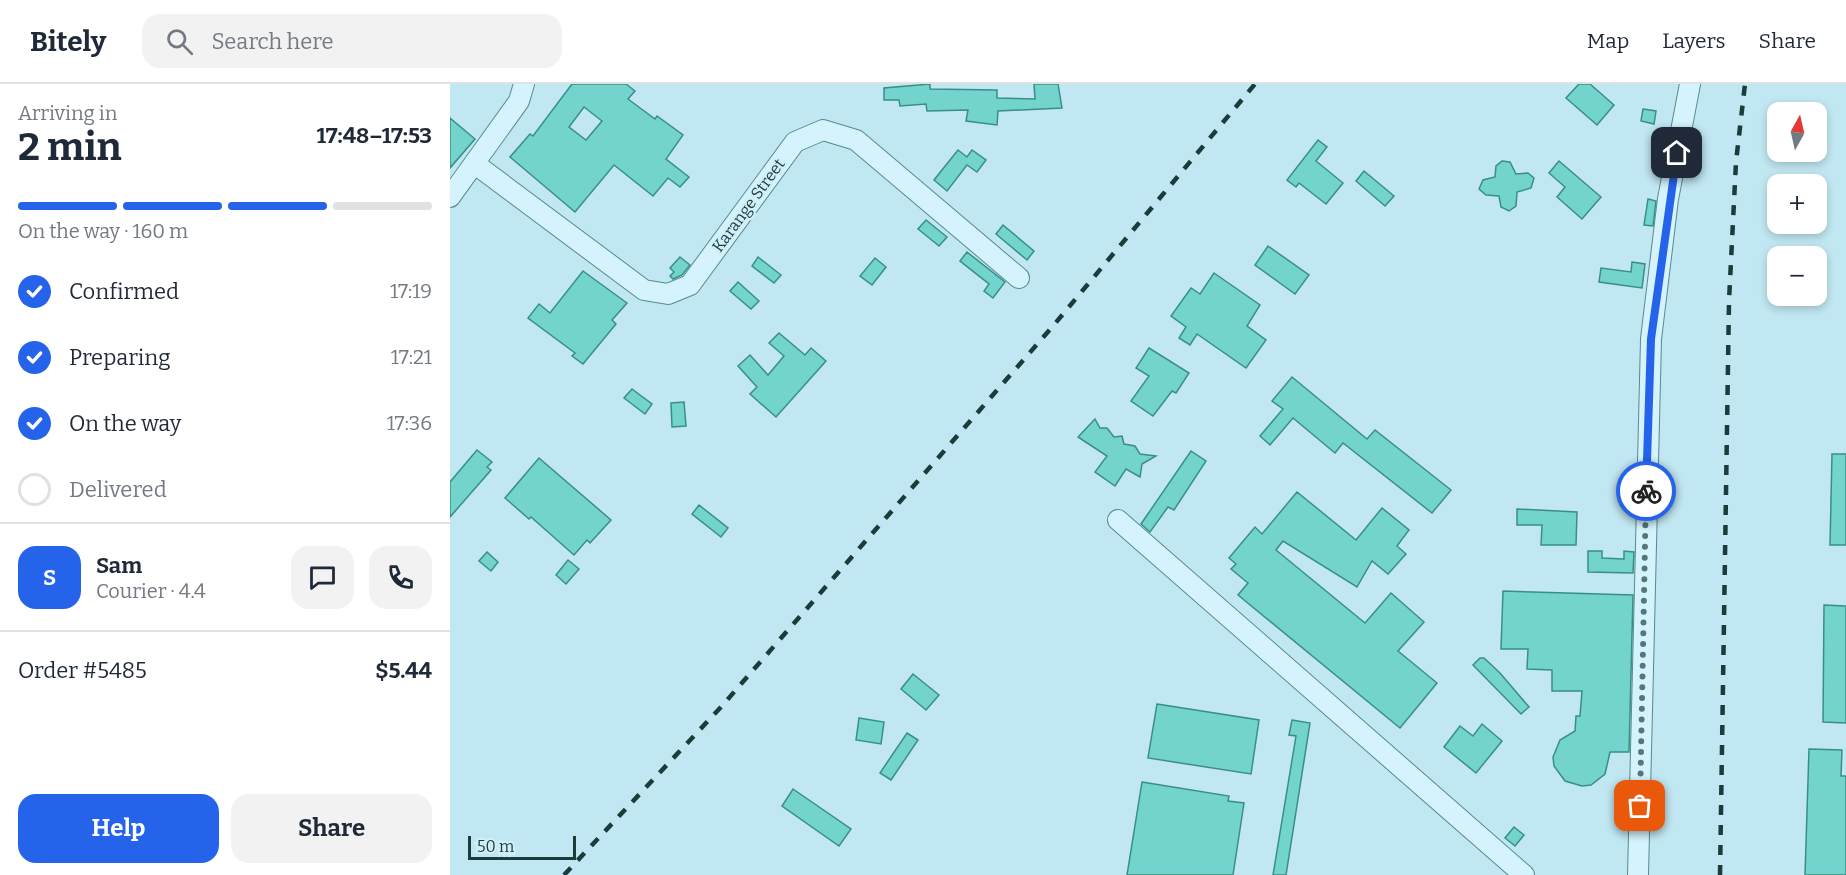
<!DOCTYPE html>
<meta charset="utf-8">
<style>
:root{--surface:#fff;--page:#f2f2f3;--text:#1f2937;--muted:#747a83;--line:#e0e1e3;--accent:#2563eb}
body{margin:0;font-family:Bitter,serif;background:var(--page);color:var(--text);height:100vh;display:flex;flex-direction:column;font-size:22px;white-space:nowrap}
*{box-sizing:border-box;margin:0}
p{font-size:20px;color:var(--muted)}
.icon{flex:none;width:33px;height:33px;fill:none;stroke:currentColor;stroke-width:2;stroke-linecap:round;stroke-linejoin:round}
.map{position:relative;flex:1;overflow:hidden}
.sheet{display:flex;flex-direction:column;background:var(--surface);width:450px}
.sheet>*{flex:none}
.needle{width:39px;rotate:8deg}
.buttons{position:absolute;left:1317px;top:18px;display:grid;gap:12px}
.buttons a{display:grid;place-items:center;width:60px;height:60px;border-radius:12px;background:var(--surface);box-shadow:0 3px 9px #0003;font-size:30px}
.scale{position:absolute;left:18px;bottom:15px;width:108px;box-sizing:border-box;padding-left:6px;border:3px solid #1c3b3b;border-top:0;font-size:16px;line-height:21px;white-space:nowrap;color:#1c3b3b;-webkit-text-stroke:4px #d0f0f9;paint-order:stroke}
.pin{position:absolute;display:grid;place-items:center;width:51px;height:51px;color:#fff;margin:-26px;border-radius:12px;box-shadow:0 3px 9px #0006}
.courier{position:absolute;display:grid;place-items:center;width:60px;height:60px;margin:-30px;border:4px solid #2563eb;border-radius:50%;background:#fff;color:#222;box-shadow:0 2px 8px #0007}
.overview em{font-style:normal;font-weight:700}
.overview div{display:flex;flex-direction:column-reverse}
.overview{display:flex;align-items:center;justify-content:space-between;height:102px;padding:0 18px}
h1{font-size:39px;font-weight:700;line-height:45px}
.bar{display:grid;grid-template-columns:repeat(4,1fr);gap:9px 6px;align-content:center;height:72px;padding:0 18px}
.bar i{height:8px;border-radius:4px;background:var(--line)}
.bar .selected{background:var(--accent)}
.bar p{grid-column:span 4}
.line{display:flex;align-items:center;gap:15px;padding:0 18px;border-top:2px solid var(--line)}
.line div{flex:1}
.round{display:grid;place-items:center;flex:none;width:63px;height:63px;border-radius:18px;background:var(--page)}
ol{padding:0 18px;list-style:none}
li{display:flex;align-items:center;gap:18px;height:66px}
li p{margin-inline-start:auto}
li .icon{padding:6px;border-radius:50%;background:var(--accent);color:#fff;stroke-width:4}
li:last-child{color:var(--muted)}
li i{width:33px;height:33px;border:3px solid var(--line);border-radius:50%}
.action{display:flex;gap:12px;margin-top:auto;padding:12px 18px}
.action a{flex:1;height:69px;border-radius:18px;background:var(--accent);color:#fff;font-size:24px;font-weight:700;line-height:69px;text-align:center}
.action a+a{background:var(--page);color:var(--text)}
header{display:flex;align-items:center;gap:36px;box-sizing:border-box;height:84px;padding:0 30px;background:var(--surface);border-bottom:2px solid var(--line)}
header strong{font-size:28px}
nav{display:flex;gap:33px;margin-inline-start:auto;font-size:21px}
.search{width:420px;height:54px;background:var(--page);display:flex;align-items:center;gap:15px;box-sizing:border-box;padding:0 21px;border-radius:18px;color:var(--muted);font-size:22px}
main{display:flex;flex:1;min-height:0}
.map>svg:first-child{display:block}
</style>
<header>
<strong>Bitely</strong>
<div class="search"><svg class="icon" aria-label="search" viewBox="0 0 24 24"><circle cx="10" cy="10" r="6"/><path d="M15 15l6 6"/></svg>Search here</div>
<nav><a>Map</a><a>Layers</a><a>Share</a></nav>
</header>
<main>
<section class="sheet">
<div class="overview"><div><h1>2 min</h1><p>Arriving in</p></div><em>17:48–17:53</em></div>
<div class="bar"><i class="selected"></i><i class="selected"></i><i class="selected"></i><i></i><p>On the way · 160 m</p></div>
<ol>
<li><svg class="icon" aria-label="check" viewBox="0 0 24 24"><path d="M5 12l5 5 9-10"/></svg>Confirmed<p>17:19</p></li>
<li><svg class="icon" aria-label="check" viewBox="0 0 24 24"><path d="M5 12l5 5 9-10"/></svg>Preparing<p>17:21</p></li>
<li><svg class="icon" aria-label="check" viewBox="0 0 24 24"><path d="M5 12l5 5 9-10"/></svg>On the way<p>17:36</p></li>
<li><i></i>Delivered</li>
</ol>
<div class="line" style="height:108px"><b class="round" style="background:var(--accent);color:#fff">S</b><div><b>Sam</b><p>Courier · 4.4</p></div><a class="round"><svg class="icon" aria-label="chat" viewBox="0 0 24 24"><path d="M4 5h16v11H9l-5 4z"/></svg></a><a class="round"><svg class="icon" aria-label="phone" viewBox="0 0 24 24"><path d="M5 4h4l2 5-3 2q2 4 5 5l2-3 5 2v4C11 20 4 13 5 4z"/></svg></a></div>
<div class="line" style="height:78px"><div>Order #5485</div><b>$5.44</b></div>
<div class="action"><a>Help</a><a>Share</a></div>
</section>
<div class="map">
<svg width="1396" height="791" viewBox="0 0 1396 791">
<rect width="100%" height="100%" fill="#c0e7f2"/>
<g fill="#72d4cd" stroke="#398f87" stroke-width="1.5" fill-rule="evenodd">
<path d="M122 0H176L185 7 178 15 205 35 207 32 233 51 216 75 239 93 230 103 218 94 203 112 164 81 125 128 60 73 80 50 83 52ZM134 23 152 37 136 56 119 43Z"/>
<path d="M480 0V5L547 6V14L585 15 584 0H608L612 24 548 27 547 41 516 37 518 26 477 27 476 20 450 22 449 16H434V4Z"/>
<path d="M1129 0H1140L1164 21 1147 41 1116 14Z"/>
<path d="M1193 25 1206 27 1204 40 1191 37Z"/>
<path d="M0 34 25 55 0 84Z"/>
<path d="M868 56 877 63 866 77 893 99 876 120 849 99 846 103 837 96Z"/>
<path d="M1208 63 1216 64 1212 84 1205 83Z"/>
<path d="M508 66 517 73 522 66 536 76 527 88 517 81 497 107 484 96Z"/>
<path d="M1052 77 1060 78 1066 90 1078 89 1084 94 1081 104 1067 108 1066 122 1059 127 1051 123 1049 112 1036 111 1029 105 1033 96 1045 93 1046 82Z"/>
<path d="M1109 77 1151 113 1132 135 1107 113 1115 103 1099 89Z"/>
<path d="M914 87 944 112 935 122 906 97Z"/>
<path d="M1198 115 1206 117 1203 142 1194 141Z"/>
<path d="M476 136 497 153 489 162 468 145Z"/>
<path d="M553 141 584 167 577 176 546 150Z"/>
<path d="M818 162 859 191 845 210 805 181Z"/>
<path d="M517 168 555 198 543 214 534 207 539 200 510 177Z"/>
<path d="M230 173 240 181 232 191 223 195 220 192 224 188 220 184Z"/>
<path d="M308 173 331 191 324 199 302 182Z"/>
<path d="M425 174 436 183 422 201 410 192Z"/>
<path d="M1182 178 1195 180 1192 204 1149 198 1151 184 1181 188Z"/>
<path d="M133 187 177 219 162 236 166 240 133 280 122 272 125 269 78 234 89 220 100 229Z"/>
<path d="M764 189 810 221 797 242 816 256 796 284 747 250 740 261 729 254 736 243 721 232 741 204 750 210Z"/>
<path d="M288 198 309 217 301 225 280 207Z"/>
<path d="M329 249 355 271 361 264 376 277 326 333 300 310 307 303 288 282 300 271 318 291 334 272 319 259Z"/>
<path d="M699 264 739 289 726 309 722 307 703 332 681 317 699 292 686 284Z"/>
<path d="M842 293 917 355 925 346 1001 406 982 429 893 359 885 369 843 334 820 361 810 352 833 325 822 317Z"/>
<path d="M182 305 202 320 195 330 174 314Z"/>
<path d="M234 318 236 342 222 343 221 319Z"/>
<path d="M645 335 650 344H657L664 353 672 352 674 360 685 362 690 370 706 372 692 380 690 393 676 385 665 402 645 388 657 372 628 353Z"/>
<path d="M27 366 42 378 37 383 41 386 0 433V398Z"/>
<path d="M741 367 756 377 724 426 718 423 700 448 691 440Z"/>
<path d="M1382 370H1396V461H1380Z"/>
<path d="M89 374 161 436 140 459 137 456 124 471 81 433 79 435 55 414Z"/>
<path d="M847 408 906 456 932 424 959 446 947 462 956 470 938 490 922 477 907 503 833 457 826 466 915 539 941 509 974 538 948 567 987 599 950 644 788 511 798 499 781 485 786 480 779 474 805 443 812 450Z"/>
<path d="M249 421 278 444 271 453 242 430Z"/>
<path d="M1067 425 1127 428 1126 461H1091L1092 441H1067Z"/>
<path d="M1138 467H1152V474L1174 475V467L1184 468 1183 489 1138 488Z"/>
<path d="M37 468 48 478 41 487 29 477Z"/>
<path d="M118 476 129 485 116 500 106 491Z"/>
<path d="M1053 507 1183 511 1179 668H1160L1155 690 1141 701 1132 702 1115 697 1104 682 1103 673 1110 656 1125 647 1126 632H1130L1132 607H1102V586L1077 585 1078 565H1051Z"/>
<path d="M1374 521 1396 522V639L1373 638Z"/>
<path d="M1030 574H1034L1050 589 1079 623 1071 630 1023 581Z"/>
<path d="M463 590 489 611 476 626 451 605Z"/>
<path d="M707 620 809 636 801 690 698 674Z"/>
<path d="M409 634 434 638 431 660 406 656Z"/>
<path d="M842 636 860 639 836 791H823L846 652 839 651Z"/>
<path d="M1032 640 1052 657 1026 689 994 663 1010 642 1023 652Z"/>
<path d="M457 649 468 656 441 696 430 689Z"/>
<path d="M1359 665 1392 666 1391 692H1396V791H1355Z"/>
<path d="M692 698 779 712 778 717 794 719 783 791H677Z"/>
<path d="M343 705 401 745 389 762 332 722Z"/>
<path d="M1064 743 1074 751 1065 762 1055 754Z"/>
</g>
<g fill="none" stroke-linecap="round" stroke-linejoin="round">
<defs>
<g id="minor">
<path d="M25 80 194 206 218 210 240 201 345 58 373 46 406 56 569 194"/>
<path d="M0 113 69 17 74 0"/>
<path d="M668 436 1074 791"/>
<path d="M1188 791 1201 255 1218 115 1240 0"/>
</g>
</defs>
<use href="#minor" stroke="#568b8d" stroke-width="22"/>
<use href="#minor" stroke="#d4f3fc" stroke-width="20"/>
<g stroke="#1c3b3b" stroke-width="4.5" stroke-dasharray="10 10" stroke-linecap="butt">
<path d="M114 791 271 623 603 242 805 0"/>
<path d="M1270 791 1279 217 1286 78 1295 0"/>
</g>
</g>
<g fill="none" stroke-linecap="round" stroke-linejoin="round">
<path stroke="#55777b" stroke-width="6" stroke-dasharray="0 10.8" d="M1190 722 1196 407"/>
<path stroke="#2563eb" stroke-width="8" d="M1196 407 1201 255 1227 69"/>
</g>
<g text-anchor="middle" stroke-width="5" stroke-linejoin="round" paint-order="stroke">
<g font-size="16" fill="#1c3b3b" stroke="#d0f0f9">
<text transform="translate(298 121) rotate(-54)" y="6">Karange Street</text>
</g>
</g>
</svg>
<div class="buttons">
<a><svg class="needle" viewBox="-14 -14 28 28"><path d="M0-13l5 13h-10z" fill="#e53935"/><path d="M0 13l5-13h-10z" fill="#747a83"/></svg></a>
<a>+</a>
<a>−</a>
</div>
<div class="scale">50 m</div>
<div class="pin" style="left:1190px;top:722px;background:#ea580c"><svg class="icon" aria-label="bag" viewBox="0 0 24 24"><path d="M5 8h14l-1 12H6zM9 8a3 3 0 0 1 6 0"/></svg></div>
<div class="pin" style="left:1227px;top:69px;background:#1f2937"><svg class="icon" aria-label="home" viewBox="0 0 24 24"><path d="M3 11l9-7 9 7M6 9v11h12V9"/></svg></div>
<div class="courier" style="left:1196px;top:407px"><svg class="icon" aria-label="bike" viewBox="0 0 24 24"><circle cx="6" cy="16" r="4"/><circle cx="18" cy="16" r="4"/><path d="M6 16l4-8h5l3 8M10 8l3 8H6M13 5h3"/></svg></div>
</div>
</main>
